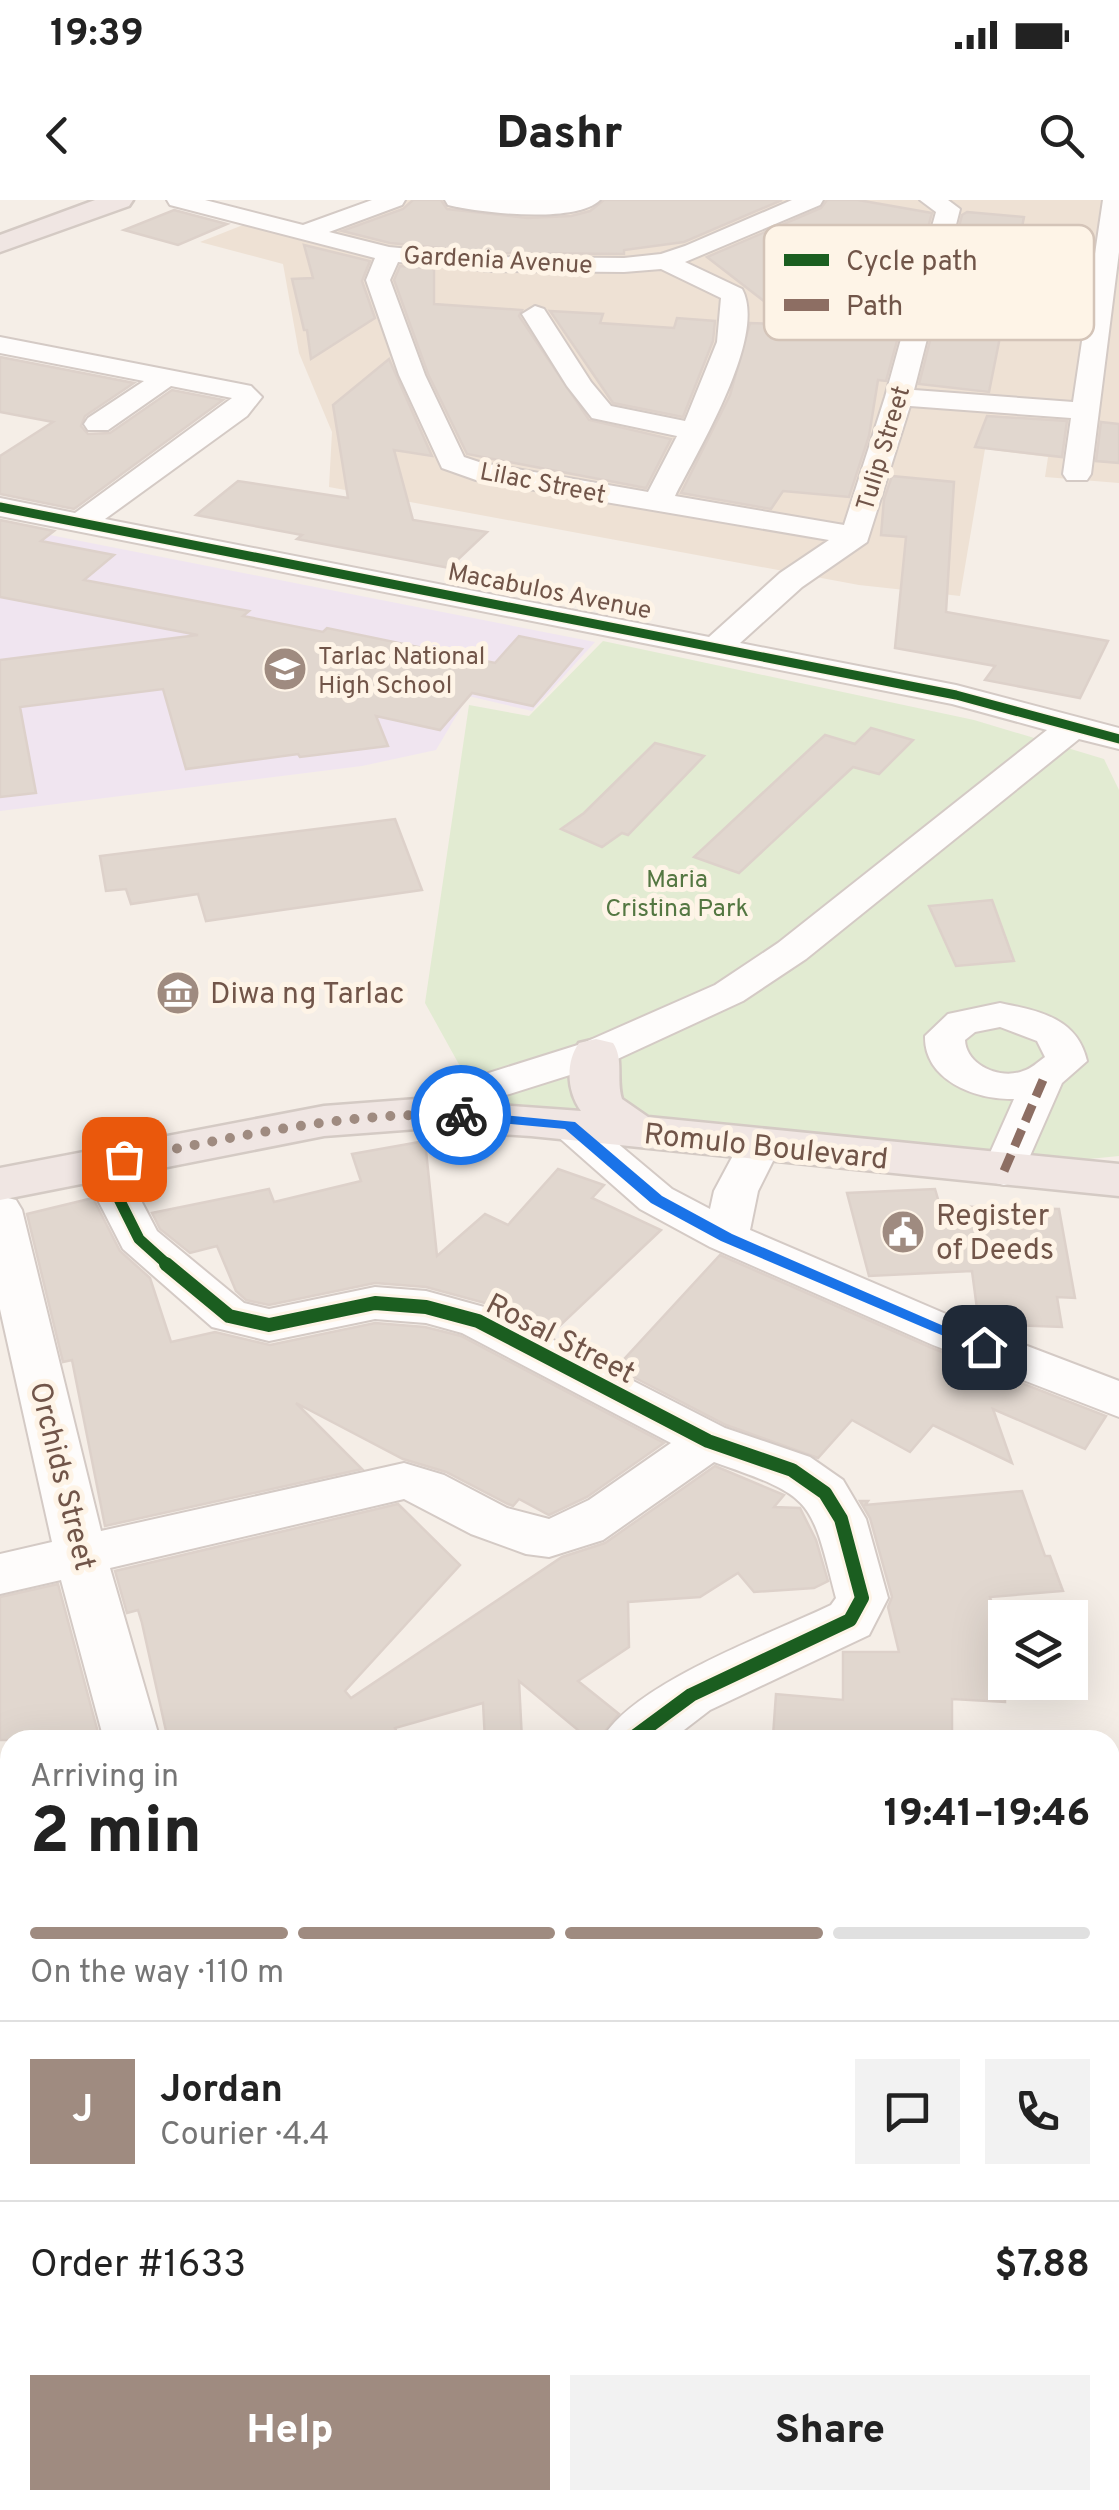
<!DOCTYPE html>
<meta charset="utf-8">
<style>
:root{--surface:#fff;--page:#f2f2f2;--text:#222;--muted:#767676;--line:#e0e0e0;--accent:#9f8b80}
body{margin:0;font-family:Overpass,sans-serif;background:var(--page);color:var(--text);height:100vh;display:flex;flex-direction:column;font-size:38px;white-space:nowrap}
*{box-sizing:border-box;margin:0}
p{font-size:32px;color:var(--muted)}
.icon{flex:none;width:55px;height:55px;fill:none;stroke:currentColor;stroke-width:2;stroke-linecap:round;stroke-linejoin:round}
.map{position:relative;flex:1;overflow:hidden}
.side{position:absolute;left:0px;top:1530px;width:1120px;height:780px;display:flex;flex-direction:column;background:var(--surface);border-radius:30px 30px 0 0;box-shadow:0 10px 40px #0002}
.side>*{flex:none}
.buttons{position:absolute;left:988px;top:1400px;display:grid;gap:20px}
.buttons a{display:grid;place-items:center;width:100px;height:100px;border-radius:0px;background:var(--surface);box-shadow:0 10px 40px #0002;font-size:50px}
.pin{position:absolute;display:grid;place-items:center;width:85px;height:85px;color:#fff;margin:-42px;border-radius:20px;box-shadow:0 5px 15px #0006}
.courier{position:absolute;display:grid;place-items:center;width:100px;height:100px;margin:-50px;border:8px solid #1a73e8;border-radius:50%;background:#fff;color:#222;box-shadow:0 2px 12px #0007}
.overview em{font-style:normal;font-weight:800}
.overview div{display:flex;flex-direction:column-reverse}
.overview{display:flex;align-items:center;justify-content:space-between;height:170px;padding:0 30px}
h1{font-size:65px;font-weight:800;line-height:75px}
.bar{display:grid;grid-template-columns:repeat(4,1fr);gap:15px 10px;align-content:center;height:120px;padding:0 30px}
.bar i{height:12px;border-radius:8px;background:var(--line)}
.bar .on{background:var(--accent)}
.bar p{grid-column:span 4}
.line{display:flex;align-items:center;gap:25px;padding:0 30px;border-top:2px solid var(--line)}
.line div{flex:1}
.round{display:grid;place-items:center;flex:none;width:105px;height:105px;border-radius:0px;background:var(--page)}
.primary-button{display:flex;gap:20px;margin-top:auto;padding:20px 30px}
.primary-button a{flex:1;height:115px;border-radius:0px;background:var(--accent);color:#fff;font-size:40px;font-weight:800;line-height:115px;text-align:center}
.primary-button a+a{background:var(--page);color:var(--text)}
.status{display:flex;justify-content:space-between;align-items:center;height:70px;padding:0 50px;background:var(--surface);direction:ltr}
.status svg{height:28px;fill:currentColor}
header{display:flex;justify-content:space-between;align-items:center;height:130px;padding:0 30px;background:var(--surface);font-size:45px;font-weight:800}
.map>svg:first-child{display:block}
</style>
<div class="status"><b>19:39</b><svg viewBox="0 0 49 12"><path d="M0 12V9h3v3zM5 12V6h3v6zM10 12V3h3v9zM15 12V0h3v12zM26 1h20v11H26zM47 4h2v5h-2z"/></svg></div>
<header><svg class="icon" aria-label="back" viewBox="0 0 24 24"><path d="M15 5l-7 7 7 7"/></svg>Dashr<svg class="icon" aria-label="search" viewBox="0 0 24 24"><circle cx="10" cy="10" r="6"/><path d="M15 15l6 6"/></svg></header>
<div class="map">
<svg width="1119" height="2310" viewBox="0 0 1119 2310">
<rect width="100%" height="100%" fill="#f5eee7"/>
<path fill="#eee1d4" d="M400 0H1119V283L1045 277 1048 257 985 249 960 396 859 385 329 287 332 232 299 153 283 64 200 42 248 23 307 35Z"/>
<path fill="#f0e5f0" d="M50 335 595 442 532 511 468 496 436 550 362 566 0 611V373Z"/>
<path fill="#e2ebd2" d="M603 441 974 520 1104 559 1119 590V956L1089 959 482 906 425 803 469 505 529 516Z"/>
<g fill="#e1d7cf" stroke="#ddd1ca" stroke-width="2.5">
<path d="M413 0H441L447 9 527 18 571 16 590 11 604 0H782L684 42 624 50V54L492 53 390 43 342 31 403 9Z"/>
<path d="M827 0H858L932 13 886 181 878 180 869 236 849 297 783 291 771 309 681 293 730 195 750 123 795 125 707 57 821 8Z"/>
<path d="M174 10 227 24 178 45 124 30Z"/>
<path d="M967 12 1024 17 989 192 919 184 962 15Z"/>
<path d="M304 45 370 61 362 81 375 118 311 159 307 130H304L292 79 313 78Z"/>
<path d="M400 66 434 69V104L522 110 519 116 589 220 671 239 646 288 467 254 428 174 394 80Z"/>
<path d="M550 111 603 114 600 123 674 128 677 118 715 121 713 141 683 217 613 203Z"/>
<path d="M0 157 134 183 85 216 81 226 88 234 110 233 172 190 223 200 74 309 0 294V256L53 222 0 212Z"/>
<path d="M389 159 432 256 394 250 413 320 487 332 449 368 297 339 302 335 196 315 238 281 348 298 333 205Z"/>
<path d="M987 216 1067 221 1062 257 975 247Z"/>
<path d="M1101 222 1119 224V263L1096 261Z"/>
<path d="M892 276 954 282 946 412 1108 441 1080 498 985 480 995 466 895 448 906 337 881 335 884 299Z"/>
<path d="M0 320 54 331 41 341 114 355 84 380 249 411 243 416 323 432 327 428 495 463 519 436 582 449 533 506 472 493 440 530 376 516 388 546 300 557 298 554 186 569 163 489 20 507 36 593 0 597V460L198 435 0 397Z"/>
<path d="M871 528 913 540 879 574 853 567 739 673 694 657 825 535 855 544Z"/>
<path d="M655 543 704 556 628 635 622 633 602 647 561 629 584 613Z"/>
<path d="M395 619 422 690 206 721 198 694 131 704 126 689 106 691 100 656Z"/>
<path d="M992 700 1014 761 956 766 929 706Z"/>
<path d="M425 941 437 1056 485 1014 508 1025 558 969 604 985 592 998 661 1030 551 1134 496 1106 426 1087 375 1083 269 1105 246 1100 236 1091 217 1046 190 1053 160 1029 152 1013 269 989 274 1002 361 981 352 954Z"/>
<path d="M935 989 940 1006 1059 1009 1075 1098 1057 1097 1062 1127 979 1124 972 1071 869 1076 847 993Z"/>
<path d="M93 998 120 1051 150 1078 171 1142 215 1132 270 1145 375 1123 425 1127 461 1136 664 1243 587 1297 549 1315 519 1299 513 1306 508 1304 446 1272 403 1259 296 1203 362 1269 105 1326 72 1160 63 1162 27 1014Z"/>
<path d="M720 1055 932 1148 1106 1216 1085 1249 993 1209 1012 1263 933 1225 910 1252 852 1220 818 1258 726 1225 616 1168Z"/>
<path d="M715 1266 784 1295 774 1307 800 1308 816 1340 828 1381 814 1388 754 1392 738 1373 700 1397 628 1402 629 1447 578 1481 619 1514 598 1540H590L519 1481 522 1540H485L483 1503 395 1528 398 1535 376 1540H168L142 1423 138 1410 127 1413 115 1371 398 1304 460 1365 345 1491 351 1498 562 1357 605 1343Z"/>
<path d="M1022 1291 1045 1356H1050L1063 1391 990 1397 1005 1446V1502L952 1499V1540L773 1536 776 1494 843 1500V1452H899L888 1407 892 1397 870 1318 860 1301H868L865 1305Z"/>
<path d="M58 1384 100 1540H0V1397Z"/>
</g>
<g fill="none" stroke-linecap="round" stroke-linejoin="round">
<defs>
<g id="minor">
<path d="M167 0H205L303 25 372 0H405L402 5 329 32 389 47 492 57 624 58 661 54 685 46 792 0H823L820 5 685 62 742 89C768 136 697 252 675 296L844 325 885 197 936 12 920 0H948L960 9 914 190 1073 202 1103 0H1119V52L1091 274 1087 280H1067L1063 274 1071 218 910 206 867 342 802 387 740 443 956 485 1119 528V549L1079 539 806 759 743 801 611 862 487 901 432 923 417 927 402 923 396 914 402 905 457 883 581 844 715 785 778 743 1047 530 952 504 0 316V298L75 313 232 198 171 186 108 230H88L84 224 88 218 144 181 0 153V137L241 184 251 186 262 197 247 216 105 319 709 437 780 373 829 340 476 280 442 268 399 175 366 80 375 58 170 5ZM398 62 492 71 624 72 661 69 721 98 717 142 685 221 611 206 591 182 544 109 535 106 522 114 567 186 592 218 677 236 648 292 482 263 464 257 425 175 390 80Z"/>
<path d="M445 0H600C575 24 481 13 448 5Z"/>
<path d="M1000 803C1038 811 1077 817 1087 861L1062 883 1019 981 1004 985 989 981 982 971 1014 899C975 900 924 880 925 836L948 814ZM1000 827 1037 841 1045 857C1038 862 1031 869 1023 871 1000 880 966 865 965 840L975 832Z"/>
<path d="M570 912 585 916 672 989 710 1009 714 991 744 935 759 931 774 935 781 945 758 991 750 1030 967 1123 1119 1181V1217L933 1145 710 1047 640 1009 555 934 549 925 555 916Z"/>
<path d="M101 949 116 953 157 1031 244 1103 269 1109 375 1087 426 1091 495 1110 725 1228 810 1257 843 1280 866 1319 888 1398 869 1435 710 1510 671 1540H602C631 1484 773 1433 831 1405L836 1398C810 1297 814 1297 714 1262L603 1340 549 1357 526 1354 471 1334 404 1299 110 1368 160 1540H104L61 1380 0 1394V1354L52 1342 0 1109V996L16 1000 22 1010 101 1331 404 1263 444 1275 507 1308 549 1319 589 1300 671 1243 462 1133 426 1123 375 1119 269 1141 212 1127 123 1049 79 963 86 953Z"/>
<path d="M10 1658V1708L0 1711V1661Z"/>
<path d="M10 2073V2141L0 2144V2076Z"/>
<path d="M1110 2204 1119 2207V2282L1110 2279Z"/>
<path d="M534 2300H606L603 2310H531Z"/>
</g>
<g id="highway">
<path d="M95 0H133L129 6 0 52V35Z"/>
<path d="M596 839 613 843C624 859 616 880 622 899L648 917 1119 964V996L531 936 417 929 324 936 0 1000V968L324 906 417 899 581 911C567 891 565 863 579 843Z"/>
</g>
</defs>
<use href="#minor" stroke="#d4cac5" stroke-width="4"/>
<use href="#highway" stroke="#d4cac4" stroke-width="5"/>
<use href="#minor" fill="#fefcfb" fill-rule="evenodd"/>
<use href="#highway" fill="#f0e6e3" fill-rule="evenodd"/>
<path stroke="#8d6e63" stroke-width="9" stroke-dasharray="18 9" stroke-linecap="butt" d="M1004 971 1043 880"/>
<defs>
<path id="cycleway-far2" d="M0 307 956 495 1119 539"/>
<path id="cycleway-far1" d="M101 963 139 1039 169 1066"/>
<path id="cycleway" d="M166 1064 229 1116 269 1125 375 1103 426 1107 478 1121 708 1241 792 1270 825 1293 841 1319 862 1398 850 1420 691 1495 630 1540"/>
</defs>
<use href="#cycleway-far2" stroke="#fef4e7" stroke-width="12"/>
<use href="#cycleway-far1" stroke="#fef4e7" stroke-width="16"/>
<use href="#cycleway" stroke="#fef4e7" stroke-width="20"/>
<use href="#cycleway-far2" stroke="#1b5e20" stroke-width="9"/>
<use href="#cycleway-far1" stroke="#1b5e20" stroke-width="11"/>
<use href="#cycleway" stroke="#1b5e20" stroke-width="14"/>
</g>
<path fill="#1a73e8" d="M461 911 575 922 662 996 732 1034 992 1147 990 1151H979L721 1041 651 1003 565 929 456 919V912Z"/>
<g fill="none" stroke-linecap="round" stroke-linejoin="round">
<path stroke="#9f8b80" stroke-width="10" stroke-dasharray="0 18" d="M124 959C236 937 347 911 461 915"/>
</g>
<defs>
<symbol id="school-disc" viewBox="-11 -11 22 22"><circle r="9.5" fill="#9f8b80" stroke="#fef4e7"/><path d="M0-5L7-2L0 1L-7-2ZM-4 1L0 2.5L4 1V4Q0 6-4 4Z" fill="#fff"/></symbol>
<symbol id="museum-disc" viewBox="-11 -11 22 22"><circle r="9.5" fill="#9f8b80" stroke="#fef4e7"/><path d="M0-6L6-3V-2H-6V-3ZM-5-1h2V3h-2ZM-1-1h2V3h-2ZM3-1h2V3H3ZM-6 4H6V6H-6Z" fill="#fff"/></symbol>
<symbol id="civic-disc" viewBox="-11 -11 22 22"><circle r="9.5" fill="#9f8b80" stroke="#fef4e7"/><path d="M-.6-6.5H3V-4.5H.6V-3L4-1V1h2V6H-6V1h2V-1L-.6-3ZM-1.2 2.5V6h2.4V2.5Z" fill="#fff"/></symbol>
</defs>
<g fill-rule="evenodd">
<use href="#school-disc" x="260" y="444" width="50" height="50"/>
<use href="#museum-disc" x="153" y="768" width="50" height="50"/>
<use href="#civic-disc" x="878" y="1007" width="50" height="50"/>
</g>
<g text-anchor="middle" stroke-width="10" stroke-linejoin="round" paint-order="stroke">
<g font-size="25" fill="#715549" stroke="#fef4e7">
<text transform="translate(498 59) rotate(3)" y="9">Gardenia Avenue</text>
<text transform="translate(882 248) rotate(-73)" y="9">Tulip Street</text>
<text transform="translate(543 282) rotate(11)" y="9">Lilac Street</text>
<text transform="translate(550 390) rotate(11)" y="9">Macabulos Avenue</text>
</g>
<g font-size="25" fill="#715549" stroke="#fef4e7" text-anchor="start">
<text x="318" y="464">Tarlac National<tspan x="318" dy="29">High School</tspan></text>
</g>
<g font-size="25" fill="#547742" stroke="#fef4e7">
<text x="677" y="687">Maria<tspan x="677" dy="29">Cristina Park</tspan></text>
</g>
<g font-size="30" fill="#715549" stroke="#fef4e7" text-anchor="start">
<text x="210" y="803">Diwa ng Tarlac</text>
<text x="936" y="1025">Register<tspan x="936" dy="34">of Deeds</tspan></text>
</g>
<g font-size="30" fill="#715549" stroke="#fef4e7">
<text transform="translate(766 946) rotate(6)" y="10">Romulo Boulevard</text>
<text transform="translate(561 1138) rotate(27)" y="10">Rosal Street</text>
<text transform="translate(63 1276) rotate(76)" y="10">Orchids Street</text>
</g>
</g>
<rect x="764" y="25" width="330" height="115" rx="15" fill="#fef4e7" stroke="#d4c4b8" stroke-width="2.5"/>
<rect x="784" y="54" width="45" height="12" fill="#1b5e20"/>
<rect x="784" y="99" width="45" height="12" fill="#8d6e63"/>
<g font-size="28" fill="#715549">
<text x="846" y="70">Cycle path</text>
<text x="846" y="115">Path</text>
</g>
</svg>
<div class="buttons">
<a><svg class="icon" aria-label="layers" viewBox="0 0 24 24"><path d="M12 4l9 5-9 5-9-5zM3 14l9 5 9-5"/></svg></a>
</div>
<div class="pin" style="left:124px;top:959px;background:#ea580c"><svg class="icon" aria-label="bag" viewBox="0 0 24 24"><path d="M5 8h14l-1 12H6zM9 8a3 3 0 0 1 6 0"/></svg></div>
<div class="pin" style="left:984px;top:1147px;background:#1f2937"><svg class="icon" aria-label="home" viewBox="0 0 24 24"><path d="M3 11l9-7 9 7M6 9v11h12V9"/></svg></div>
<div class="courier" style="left:461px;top:915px"><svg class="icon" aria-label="bike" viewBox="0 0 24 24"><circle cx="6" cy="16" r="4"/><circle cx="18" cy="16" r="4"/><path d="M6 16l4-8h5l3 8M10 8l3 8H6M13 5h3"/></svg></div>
<section class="side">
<div class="overview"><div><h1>2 min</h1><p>Arriving in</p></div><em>19:41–19:46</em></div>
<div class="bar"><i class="on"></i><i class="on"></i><i class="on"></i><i></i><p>On the way · 110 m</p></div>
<div class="line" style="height:180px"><b class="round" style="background:var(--accent);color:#fff">J</b><div><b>Jordan</b><p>Courier · 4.4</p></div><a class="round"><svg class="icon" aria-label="chat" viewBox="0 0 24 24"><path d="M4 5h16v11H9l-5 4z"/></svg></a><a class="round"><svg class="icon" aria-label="phone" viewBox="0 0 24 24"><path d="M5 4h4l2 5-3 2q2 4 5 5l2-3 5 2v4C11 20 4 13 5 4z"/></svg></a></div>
<div class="line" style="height:130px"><div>Order #1633</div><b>$7.88</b></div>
<div class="primary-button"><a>Help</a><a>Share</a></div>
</section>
</div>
